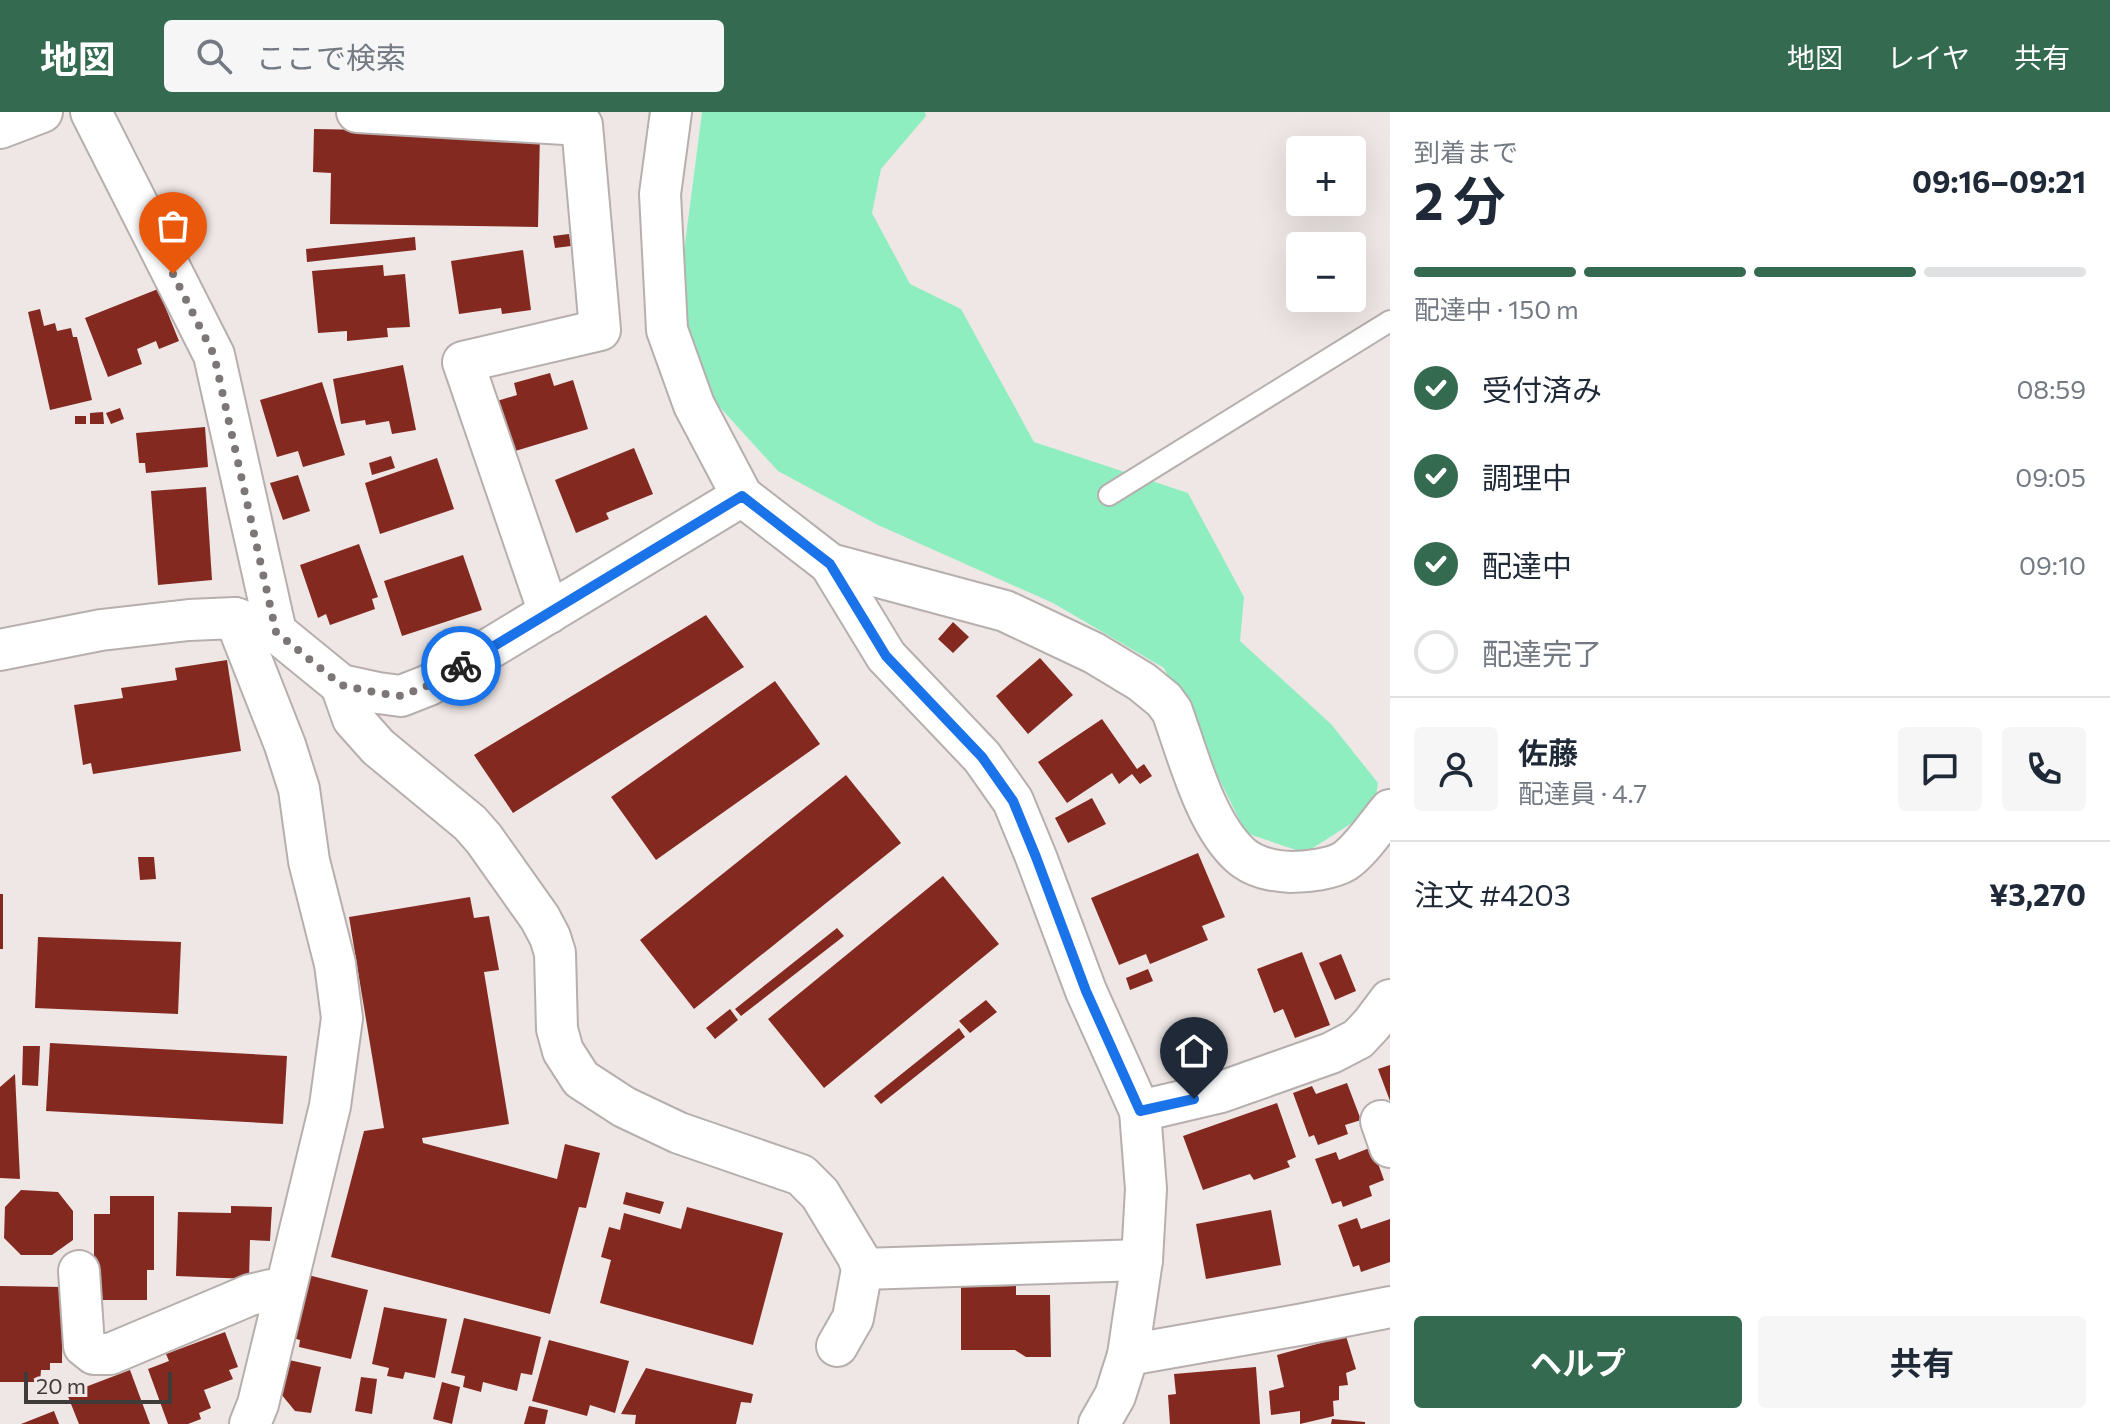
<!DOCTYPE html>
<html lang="ja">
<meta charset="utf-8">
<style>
:root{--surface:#fff;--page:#f6f6f7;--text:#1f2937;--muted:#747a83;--line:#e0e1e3;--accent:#336a50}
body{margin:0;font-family:Commissioner,"Noto Sans JP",sans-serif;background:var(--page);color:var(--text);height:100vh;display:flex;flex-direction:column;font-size:30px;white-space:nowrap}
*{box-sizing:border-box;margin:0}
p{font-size:26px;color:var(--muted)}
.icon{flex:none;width:44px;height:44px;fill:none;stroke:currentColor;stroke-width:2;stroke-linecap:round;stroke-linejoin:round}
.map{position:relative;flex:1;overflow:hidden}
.sheet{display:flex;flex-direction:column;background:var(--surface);width:720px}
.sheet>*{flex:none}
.tools{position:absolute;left:1286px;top:24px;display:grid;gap:16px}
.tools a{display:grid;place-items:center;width:80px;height:80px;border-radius:8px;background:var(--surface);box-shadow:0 8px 32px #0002;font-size:40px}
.scale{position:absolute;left:24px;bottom:20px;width:148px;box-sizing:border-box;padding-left:8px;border:4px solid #3e3b3a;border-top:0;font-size:22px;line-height:28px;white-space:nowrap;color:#3e3b3a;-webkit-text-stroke:6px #efe7e6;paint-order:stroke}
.pin{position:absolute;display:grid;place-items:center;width:68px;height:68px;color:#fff;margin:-82px -34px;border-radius:50% 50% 50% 0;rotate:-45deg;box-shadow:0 0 8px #0007}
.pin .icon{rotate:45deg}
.courier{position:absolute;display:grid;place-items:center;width:80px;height:80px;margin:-40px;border:6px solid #1a73e8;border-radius:50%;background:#fff;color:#222;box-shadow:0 2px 10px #0007}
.headline em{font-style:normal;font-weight:700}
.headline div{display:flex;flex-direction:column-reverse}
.headline{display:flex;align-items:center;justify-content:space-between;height:136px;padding:0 24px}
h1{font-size:52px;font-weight:700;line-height:60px}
.bar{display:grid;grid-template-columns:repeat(4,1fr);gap:12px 8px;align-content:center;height:96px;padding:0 24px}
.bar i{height:10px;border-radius:6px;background:var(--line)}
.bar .on{background:var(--accent)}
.bar p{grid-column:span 4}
.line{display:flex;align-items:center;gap:20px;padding:0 24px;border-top:2px solid var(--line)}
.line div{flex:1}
.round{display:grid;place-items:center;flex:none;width:84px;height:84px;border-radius:8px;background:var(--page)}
ol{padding:0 24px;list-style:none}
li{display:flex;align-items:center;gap:24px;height:88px}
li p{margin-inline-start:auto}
li .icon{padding:8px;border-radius:50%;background:var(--accent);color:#fff;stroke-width:4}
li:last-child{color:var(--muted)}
li i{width:44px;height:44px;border:4px solid var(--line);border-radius:50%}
.cta{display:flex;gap:16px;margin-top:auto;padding:16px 24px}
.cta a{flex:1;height:92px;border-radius:8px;background:var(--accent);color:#fff;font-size:32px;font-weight:700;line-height:92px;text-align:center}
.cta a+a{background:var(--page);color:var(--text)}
header{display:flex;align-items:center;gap:48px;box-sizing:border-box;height:112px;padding:0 40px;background:var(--accent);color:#fff}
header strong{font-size:38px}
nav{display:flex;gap:44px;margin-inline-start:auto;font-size:28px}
.search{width:560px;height:72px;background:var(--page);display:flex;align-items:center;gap:20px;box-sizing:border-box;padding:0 28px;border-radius:8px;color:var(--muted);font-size:30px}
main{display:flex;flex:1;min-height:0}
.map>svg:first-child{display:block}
</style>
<header>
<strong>地図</strong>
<div class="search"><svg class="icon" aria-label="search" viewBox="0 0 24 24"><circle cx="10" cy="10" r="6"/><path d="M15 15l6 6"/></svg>ここで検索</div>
<nav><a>地図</a><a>レイヤ</a><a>共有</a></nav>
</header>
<main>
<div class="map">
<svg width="1390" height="1312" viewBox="0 0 1390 1312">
<rect width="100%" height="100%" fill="#efe7e6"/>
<path fill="#8feec0" d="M702 0H925L926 4 881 57 872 101 910 172 961 197 1034 330 1188 381 1244 485 1240 529 1331 612 1378 671 1374 697 1305 741 1246 721 1164 556 1053 491 878 413 778 359 716 291 680 195 685 132Z"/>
<g fill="#842920">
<path d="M314 17 540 21 538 115 330 112 331 61 313 60Z"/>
<path d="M569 122 571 134 555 136 553 124Z"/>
<path d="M415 125 416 138 307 150 306 137Z"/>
<path d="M523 138 531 198 502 202 501 196 459 202 451 149Z"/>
<path d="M383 153 384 164 405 162 410 215 387 216 388 225 347 229V219L318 221 312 159Z"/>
<path d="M158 177 179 229 159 237 156 229 137 237 142 252 108 265 85 206Z"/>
<path d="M40 197 44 214 55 211 57 219 71 216 73 225H77L92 288 50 298 28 200Z"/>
<path d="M403 253 416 318 392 322 389 309 366 313 365 308 341 312 333 267Z"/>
<path d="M550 261 554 274 573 268 588 317 512 340 497 289 517 283 514 271Z"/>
<path d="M322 270 345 343 303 355 298 339 277 345 260 288Z"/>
<path d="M120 296 124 307 111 312 106 301Z"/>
<path d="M103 300 104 312H90V301Z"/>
<rect x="75" y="304" width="11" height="8"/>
<path d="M205 315 208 355 146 361 145 351H139L136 321Z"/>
<path d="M634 336 653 382 606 401 609 407 576 421 555 368Z"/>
<path d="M391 344 395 356 372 363 369 351Z"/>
<path d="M437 346 454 397 380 422 365 371Z"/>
<path d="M298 363 310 399 283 408 270 371Z"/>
<path d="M206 375 212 468 158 473 151 379Z"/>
<path d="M359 432 378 485 372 487 375 497 330 513 326 502 318 506 300 453Z"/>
<path d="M463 443 482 498 402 524 384 469Z"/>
<path d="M706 503 744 555 513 701 474 643Z"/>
<path d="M953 510 969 525 953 541 938 527Z"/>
<path d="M1040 546 1073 583 1028 622 996 584Z"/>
<path d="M227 548 241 639 93 662 91 651 83 653 74 593 123 586 121 576 177 568 175 556Z"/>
<path d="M775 569 820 632 656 748 611 685Z"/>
<path d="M1102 607 1137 657 1144 652 1152 664 1140 672 1132 662 1119 672 1112 661 1067 691 1038 650Z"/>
<path d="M846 663 901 731 694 897 640 828Z"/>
<path d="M1092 686 1106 712 1068 731 1055 706Z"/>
<path d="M1198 741 1225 805 1202 814 1208 828 1150 852 1146 842 1119 853 1091 786Z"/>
<path d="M138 745H154L156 767 140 768Z"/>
<path d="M943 764 999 832 824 976 768 907Z"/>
<rect x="0" y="782" width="3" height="55"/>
<path d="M470 785 474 806 489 804 499 858 484 860 509 1012 422 1026 423 1031 557 1067 565 1032 600 1041 586 1096 579 1095 550 1202 331 1145 364 1019 384 1016 349 805Z"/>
<path d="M837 816 844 824 741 904 735 897Z"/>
<path d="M38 825 181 830 178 902 35 896Z"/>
<path d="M1302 840 1330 913 1295 926 1283 897 1274 901 1257 857Z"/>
<path d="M1341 842 1356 879 1335 888 1319 851Z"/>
<path d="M1148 857 1153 869 1130 878 1126 866Z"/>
<path d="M986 888 997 900 970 921 959 909Z"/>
<path d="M730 897 738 908 715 927 706 916Z"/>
<path d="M959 916 965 925 881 992 874 984Z"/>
<path d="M50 931 287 944 283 1012 46 999Z"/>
<path d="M23 934H40L38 974 22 973Z"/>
<path d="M1390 953V989L1378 957Z"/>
<path d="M15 962 20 1067 0 1066V975Z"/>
<path d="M1347 971 1361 1008 1345 1013 1348 1022 1318 1033 1314 1023 1309 1025 1293 981 1312 974 1316 982Z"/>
<path d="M1277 991 1296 1045 1287 1049 1290 1055 1254 1068 1250 1062 1203 1078 1183 1024Z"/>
<path d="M1372 1035 1384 1068 1369 1074 1372 1084 1343 1095 1341 1089 1332 1092 1315 1047 1336 1040 1339 1048Z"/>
<path d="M21 1078 58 1080 73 1099V1128L52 1143H21L4 1126 5 1095Z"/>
<path d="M626 1080 664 1090 660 1102 623 1092Z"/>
<path d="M110 1084H154V1158H147V1188H94V1102H110Z"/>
<path d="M231 1094 272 1095 270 1129 250 1128 249 1167 176 1164 178 1100 231 1101Z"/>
<path d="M687 1095 783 1121 753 1233 600 1191 611 1148 601 1145 609 1115 620 1118 624 1101 681 1117Z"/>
<path d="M1271 1098 1281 1153 1206 1167 1196 1112Z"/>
<path d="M1357 1106 1361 1117 1390 1107V1150L1361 1160 1359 1153 1353 1155 1338 1113Z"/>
<path d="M308 1163 368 1178 351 1247 299 1235 300 1228 293 1226Z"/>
<path d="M0 1174 63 1175 62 1251H50V1258H41L40 1270H0Z"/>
<path d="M1016 1174V1183H1050L1051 1245H1026L1015 1238H961V1175Z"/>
<path d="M384 1195 447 1207 435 1266 405 1260 403 1267 387 1264 389 1256 372 1252Z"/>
<path d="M464 1206 541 1225 532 1263 521 1261 517 1279 483 1270 481 1280 463 1275 465 1264 451 1261Z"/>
<path d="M225 1220 238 1255 229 1258 233 1267 204 1278 211 1296 199 1301 201 1307 188 1312H168L148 1257 169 1249 166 1242Z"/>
<path d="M1346 1224 1356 1257 1346 1261 1348 1273 1339 1274V1288L1333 1289 1334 1304 1300 1312V1299L1271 1303 1269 1279 1284 1275 1277 1243Z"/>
<path d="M549 1228 629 1249 615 1301 590 1293 587 1304 532 1289Z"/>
<path d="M289 1248 321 1255 311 1301 295 1299 281 1282Z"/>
<path d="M1256 1255 1260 1312H1170L1168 1283 1176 1282 1174 1262Z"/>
<path d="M646 1256 753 1282 751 1291 741 1290 736 1312H635L636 1303 621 1302Z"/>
<path d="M130 1258 150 1312H79L67 1282Z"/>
<path d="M361 1265 377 1267 372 1302 355 1299Z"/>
<path d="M442 1270 460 1275 452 1312 433 1307Z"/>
<path d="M529 1294 548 1298 545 1312H524Z"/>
<path d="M54 1299 59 1312H21Z"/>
<path d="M1332 1307 1365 1310V1312H1331Z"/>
</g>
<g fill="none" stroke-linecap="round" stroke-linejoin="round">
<defs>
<path id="lane" d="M1109 383 1390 209"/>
<g id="street">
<path d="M91 0 214 243 276 520"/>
<path d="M357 0 582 13 600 218 463 250 549 501"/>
<path d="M671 0 660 82 667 218 694 293 742 384 830 452 1005 499 1094 541 1142 570 1164 588 1172 599C1188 643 1205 711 1240 743 1254 756 1273 759 1291 760 1307 760 1332 757 1345 749 1362 737 1377 713 1390 698"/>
<path d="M0 16 42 0"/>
<path d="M830 452 886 544 982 645 1013 689 1036 745 1086 879 1140 999 1146 1077 1142 1148 1128 1243 1115 1284 1099 1312"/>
<path d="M235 506 285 633 299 677 309 749 335 852 342 906 330 994 258 1292 250 1312"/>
<path d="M0 538 101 518 189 508 235 506 276 520 341 573 378 581 401 584 429 573 742 384"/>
<path d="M341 573 353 607 378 635 470 711 484 727 540 806 550 825 555 841 557 917 563 939 581 967 624 995 679 1021 801 1063 820 1082 858 1145 862 1157 853 1206 837 1234"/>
<path d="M1140 999 1221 980 1331 941 1358 927 1372 912 1390 888"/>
<path d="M1381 1009 1390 1035"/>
<path d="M862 1157 1142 1148"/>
<path d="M79 1159 84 1234 94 1242H110L250 1183 271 1178H285"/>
<path d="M1128 1243 1304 1212 1390 1195"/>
</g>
</defs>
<use href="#lane" stroke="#b6afae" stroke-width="24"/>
<use href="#street" stroke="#b6afae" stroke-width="44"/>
<use href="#lane" stroke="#fff" stroke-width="20"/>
<use href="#street" stroke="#fff" stroke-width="40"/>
</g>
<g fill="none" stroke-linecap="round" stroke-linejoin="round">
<path stroke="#7c7776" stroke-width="8" stroke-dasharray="0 14.4" d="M173 162 214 243 276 520 341 573 378 581 401 584 429 573 461 554"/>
<path stroke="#1a73e8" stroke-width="10" d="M461 554 742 384 830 452 886 544 982 645 1013 689 1036 745 1086 879 1140 999 1194 987"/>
</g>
</svg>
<div class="tools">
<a>+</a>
<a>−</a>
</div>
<div class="scale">20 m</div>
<div class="pin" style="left:173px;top:162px;background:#ea580c"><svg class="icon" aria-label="bag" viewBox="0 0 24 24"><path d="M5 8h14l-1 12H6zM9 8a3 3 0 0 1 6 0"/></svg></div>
<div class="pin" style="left:1194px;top:987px;background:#1f2937"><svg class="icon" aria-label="home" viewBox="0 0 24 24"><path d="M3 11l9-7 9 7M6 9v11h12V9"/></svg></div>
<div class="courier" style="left:461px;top:554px"><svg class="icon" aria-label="bike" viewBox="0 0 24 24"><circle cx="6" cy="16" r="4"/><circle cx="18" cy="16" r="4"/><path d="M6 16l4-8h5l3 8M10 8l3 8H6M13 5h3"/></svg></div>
</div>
<section class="sheet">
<div class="headline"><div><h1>2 分</h1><p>到着まで</p></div><em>09:16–09:21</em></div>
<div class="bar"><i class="on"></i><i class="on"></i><i class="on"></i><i></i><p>配達中 · 150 m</p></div>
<ol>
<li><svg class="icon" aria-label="check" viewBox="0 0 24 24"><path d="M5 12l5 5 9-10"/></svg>受付済み<p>08:59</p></li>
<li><svg class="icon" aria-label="check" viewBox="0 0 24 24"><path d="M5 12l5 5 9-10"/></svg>調理中<p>09:05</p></li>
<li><svg class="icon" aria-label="check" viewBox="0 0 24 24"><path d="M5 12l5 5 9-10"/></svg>配達中<p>09:10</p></li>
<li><i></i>配達完了</li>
</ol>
<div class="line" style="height:144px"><a class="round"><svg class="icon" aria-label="person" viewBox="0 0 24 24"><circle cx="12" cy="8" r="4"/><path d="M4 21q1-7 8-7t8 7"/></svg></a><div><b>佐藤</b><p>配達員 · 4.7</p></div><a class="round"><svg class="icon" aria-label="chat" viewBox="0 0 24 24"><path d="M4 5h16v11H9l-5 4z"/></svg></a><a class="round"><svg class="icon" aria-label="phone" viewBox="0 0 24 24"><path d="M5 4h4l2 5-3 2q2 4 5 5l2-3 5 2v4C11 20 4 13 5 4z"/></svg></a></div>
<div class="line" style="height:104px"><div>注文 #4203</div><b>¥3,270</b></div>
<div class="cta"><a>ヘルプ</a><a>共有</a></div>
</section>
</main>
